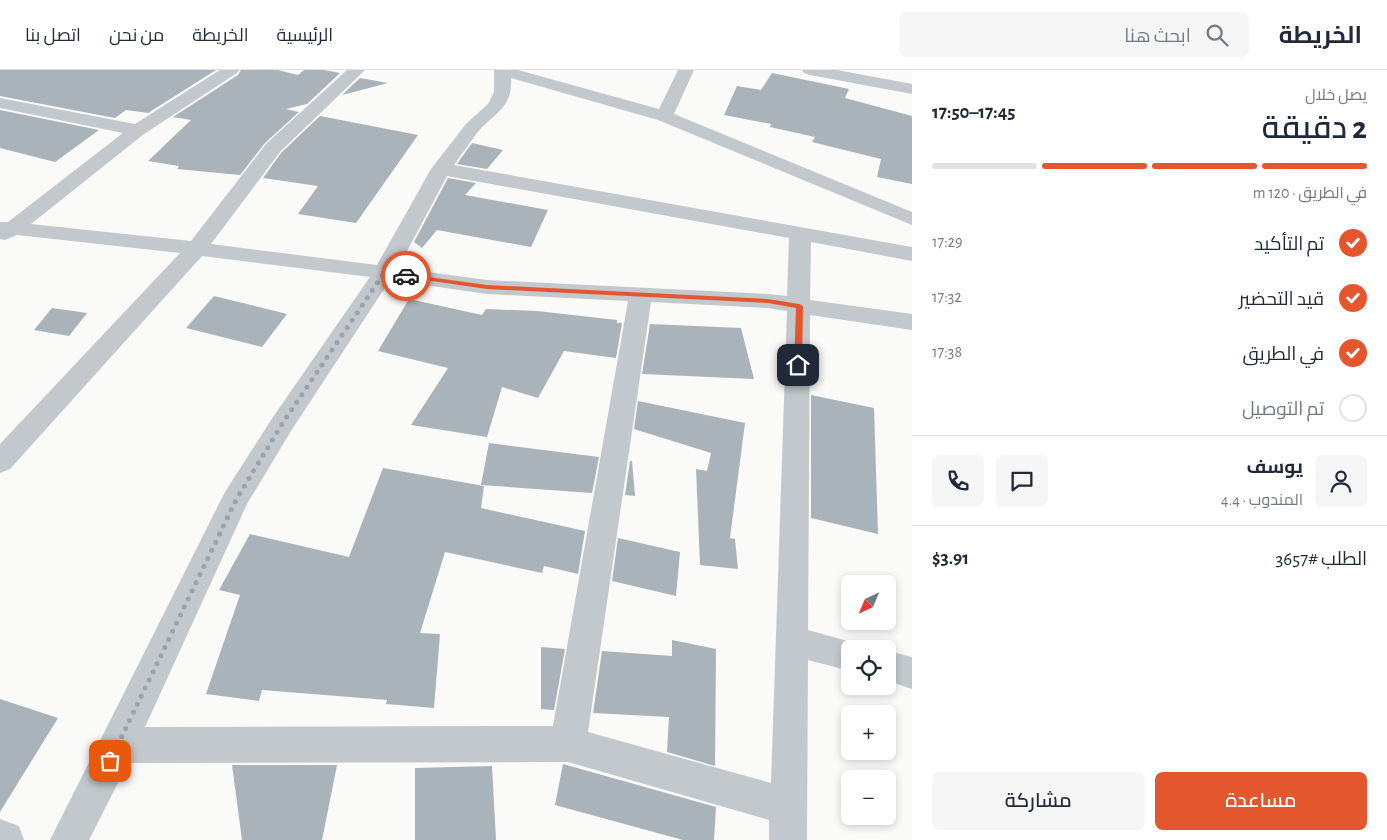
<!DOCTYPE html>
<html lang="ar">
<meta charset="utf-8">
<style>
:root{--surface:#fff;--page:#f6f6f7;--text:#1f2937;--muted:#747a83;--line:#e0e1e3;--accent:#e4572e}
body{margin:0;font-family:"Alegreya Sans",Cairo,sans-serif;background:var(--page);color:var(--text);direction:rtl;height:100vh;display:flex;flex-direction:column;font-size:19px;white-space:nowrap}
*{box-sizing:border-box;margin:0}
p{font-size:16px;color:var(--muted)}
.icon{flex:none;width:28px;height:28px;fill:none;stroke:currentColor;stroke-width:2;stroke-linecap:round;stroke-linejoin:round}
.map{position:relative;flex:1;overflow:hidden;direction:ltr}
.details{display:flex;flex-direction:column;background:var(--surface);width:475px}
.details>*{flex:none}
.needle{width:32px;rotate:224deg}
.controls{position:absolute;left:841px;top:505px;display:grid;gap:10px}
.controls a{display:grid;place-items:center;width:55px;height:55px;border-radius:8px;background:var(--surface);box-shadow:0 2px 8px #0003;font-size:25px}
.pin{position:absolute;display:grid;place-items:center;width:42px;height:42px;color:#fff;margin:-21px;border-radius:10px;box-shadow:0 2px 8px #0006}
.courier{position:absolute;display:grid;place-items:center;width:50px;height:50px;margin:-25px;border:4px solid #e4572e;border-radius:50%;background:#fff;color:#222;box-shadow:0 1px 6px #0007}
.summary em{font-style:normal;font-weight:600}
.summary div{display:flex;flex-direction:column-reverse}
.summary{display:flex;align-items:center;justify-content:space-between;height:85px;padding:0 20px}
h1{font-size:32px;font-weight:600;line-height:38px}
.bar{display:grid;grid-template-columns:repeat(4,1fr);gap:8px 5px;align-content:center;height:60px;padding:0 20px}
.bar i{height:6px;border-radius:4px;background:var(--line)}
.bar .current{background:var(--accent)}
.bar p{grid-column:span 4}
.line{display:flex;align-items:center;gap:12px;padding:0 20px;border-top:1px solid var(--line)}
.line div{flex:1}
.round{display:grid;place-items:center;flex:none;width:52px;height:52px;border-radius:8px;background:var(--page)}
ol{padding:0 20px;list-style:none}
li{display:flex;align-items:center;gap:15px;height:55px}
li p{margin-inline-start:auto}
li .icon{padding:5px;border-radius:50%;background:var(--accent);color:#fff;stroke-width:4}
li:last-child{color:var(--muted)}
li i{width:28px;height:28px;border:2px solid var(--line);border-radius:50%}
.button{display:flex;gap:10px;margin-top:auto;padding:10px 20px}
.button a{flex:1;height:58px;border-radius:8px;background:var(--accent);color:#fff;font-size:20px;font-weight:600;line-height:58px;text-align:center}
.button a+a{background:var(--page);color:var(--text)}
header{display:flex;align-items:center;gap:30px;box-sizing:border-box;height:70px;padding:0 25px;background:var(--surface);border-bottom:1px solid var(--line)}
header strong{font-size:24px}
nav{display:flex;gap:28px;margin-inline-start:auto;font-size:18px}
.search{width:350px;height:45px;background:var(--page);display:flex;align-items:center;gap:12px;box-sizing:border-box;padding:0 18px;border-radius:8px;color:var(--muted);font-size:19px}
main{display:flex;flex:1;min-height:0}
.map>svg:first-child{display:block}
</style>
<header>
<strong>الخريطة</strong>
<div class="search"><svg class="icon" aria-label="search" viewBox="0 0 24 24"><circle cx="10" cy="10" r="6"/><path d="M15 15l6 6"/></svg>ابحث هنا</div>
<nav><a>الرئيسية</a><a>الخريطة</a><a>من نحن</a><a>اتصل بنا</a></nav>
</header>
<main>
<section class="details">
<div class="summary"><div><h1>2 دقيقة</h1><p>يصل خلال</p></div><em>17:45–17:50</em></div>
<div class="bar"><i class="current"></i><i class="current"></i><i class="current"></i><i></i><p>في الطريق · 120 m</p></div>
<ol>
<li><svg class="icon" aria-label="check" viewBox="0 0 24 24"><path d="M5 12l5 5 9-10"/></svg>تم التأكيد<p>17:29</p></li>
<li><svg class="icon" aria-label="check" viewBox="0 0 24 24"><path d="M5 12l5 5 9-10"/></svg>قيد التحضير<p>17:32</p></li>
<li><svg class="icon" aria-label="check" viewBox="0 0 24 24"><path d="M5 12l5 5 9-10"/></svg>في الطريق<p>17:38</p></li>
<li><i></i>تم التوصيل</li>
</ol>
<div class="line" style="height:90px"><a class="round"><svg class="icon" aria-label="person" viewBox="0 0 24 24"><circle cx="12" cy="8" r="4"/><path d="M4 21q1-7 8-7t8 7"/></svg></a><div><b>يوسف</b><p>المندوب · 4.4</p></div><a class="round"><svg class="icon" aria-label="chat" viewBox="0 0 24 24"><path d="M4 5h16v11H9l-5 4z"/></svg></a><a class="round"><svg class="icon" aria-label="phone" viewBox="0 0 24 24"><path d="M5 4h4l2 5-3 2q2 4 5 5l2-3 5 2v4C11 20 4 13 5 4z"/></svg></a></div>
<div class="line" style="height:65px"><div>الطلب #3657</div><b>$3.91</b></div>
<div class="button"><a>مساعدة</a><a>مشاركة</a></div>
</section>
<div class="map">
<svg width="912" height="770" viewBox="0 0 912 770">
<rect width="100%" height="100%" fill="#fafaf8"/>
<g fill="#aab3b9">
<path d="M0 0H216L148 43 126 40 115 48 0 26Z"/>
<path d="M241 0H278L298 5 304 0H324L340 3 307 34 286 39 299 42 265 73 240 105 177 99 179 96 148 91 191 50 173 47 238 5Z"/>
<path d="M772 3 849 19 845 28 912 46V114L877 107 881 89 812 72 815 67 770 57 771 54 724 45 737 16 761 20Z"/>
<path d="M360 8 388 13 342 25Z"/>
<path d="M0 40 99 60 55 92 0 78Z"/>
<path d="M320 46 418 65 356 153 298 144 318 116 263 108 281 83Z"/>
<path d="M472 73 503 80 487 99 457 94Z"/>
<path d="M448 108 476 113 465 125 548 140 531 177 437 160 422 178 414 172Z"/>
<path d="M214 226 287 244 262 277 186 258Z"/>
<path d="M409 229 482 245 486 239 537 241 617 250V253H622L616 288 564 281 538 328 502 317 487 367 411 355 448 298 378 281Z"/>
<path d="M52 238 87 243 69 266 34 260Z"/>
<path d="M650 254 741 258 754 309 642 304Z"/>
<path d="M811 325 874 338 878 464 811 448Z"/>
<path d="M638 331 745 353 730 468 735 469 738 499 700 495 696 399 707 401 711 383 634 359Z"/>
<path d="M489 373 599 387 592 423 481 415Z"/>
<path d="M630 391H632L635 426 625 425Z"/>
<path d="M383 398 484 416 481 438 585 461 578 504 544 496 542 503 445 482 420 563 440 564 434 638 386 634 387 630 262 620 259 631 206 624 240 525 219 520 250 464 349 487Z"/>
<path d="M618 468 680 482 676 526 612 511Z"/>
<path d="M672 570 716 579 715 696 667 682 669 647 593 643 602 581 672 586Z"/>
<path d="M541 577 565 579 554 640 541 639Z"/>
<path d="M0 629 58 648 0 742Z"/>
<path d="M563 694 716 737 714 770H683L555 735Z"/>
<path d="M232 695H337L322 770H242Z"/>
<path d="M492 696 496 770H415V698Z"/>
</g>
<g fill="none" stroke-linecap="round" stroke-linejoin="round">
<g fill="#c3c8cc" fill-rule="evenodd">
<path d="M220 0H239L237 3 144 64 31 154 191 171 266 74 347 0H365L280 82 211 174 377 195 431 99 466 54 488 34 494 22V0H518L659 39 678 0H694L674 44 912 142V155L658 50 511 8C513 38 494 43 477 63 469 74 461 85 454 95L912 177V191L811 172 810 230 912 244V260L810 245 808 560 862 575 863 579H850V601L808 590 807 770H769V750L568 692 128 693 89 770H50L225 422 273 347 370 207 202 186 10 399 0 403V374L180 183 17 165 5 170 0 169V152H8L123 63 0 38V28L135 54ZM447 106 789 168 787 226 768 224 487 210 398 198ZM390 210 487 224 628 231 553 656 145 657 247 434 291 361ZM651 232 768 238 787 241 771 713 588 662Z"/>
<path d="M802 0H837L912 14V24L810 5 804 3Z"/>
<path d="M888 581 912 587V619L888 611Z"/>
<path d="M0 749 19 756 24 770H0Z"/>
</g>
</g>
<path fill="#e4572e" d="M406 204 487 215 768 229 799 234 803 236 802 295 798 298 794 295 796 238 768 233 487 219 404 207 403 206Z"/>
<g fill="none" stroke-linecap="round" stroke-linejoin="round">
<path stroke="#99a4ac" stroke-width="5" stroke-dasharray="0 9" d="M110 691 236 430 282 354 384 203 406 206"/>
</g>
</svg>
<div class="controls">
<a><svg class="needle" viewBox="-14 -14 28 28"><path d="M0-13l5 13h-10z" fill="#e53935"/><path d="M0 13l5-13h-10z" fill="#747a83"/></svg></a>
<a><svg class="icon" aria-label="locate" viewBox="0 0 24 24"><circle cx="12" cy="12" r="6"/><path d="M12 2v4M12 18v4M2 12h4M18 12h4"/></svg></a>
<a>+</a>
<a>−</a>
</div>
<div class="pin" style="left:110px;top:691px;background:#ea580c"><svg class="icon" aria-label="bag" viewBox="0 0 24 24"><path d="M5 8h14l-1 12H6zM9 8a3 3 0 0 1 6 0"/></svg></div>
<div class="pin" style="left:798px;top:295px;background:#1f2937"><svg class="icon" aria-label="home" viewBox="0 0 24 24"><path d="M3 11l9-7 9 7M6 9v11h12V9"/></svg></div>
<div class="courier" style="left:406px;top:206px"><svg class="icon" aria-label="car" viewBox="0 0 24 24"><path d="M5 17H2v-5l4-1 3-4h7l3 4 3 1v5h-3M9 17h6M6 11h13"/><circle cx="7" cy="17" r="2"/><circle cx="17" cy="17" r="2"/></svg></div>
</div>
</main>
